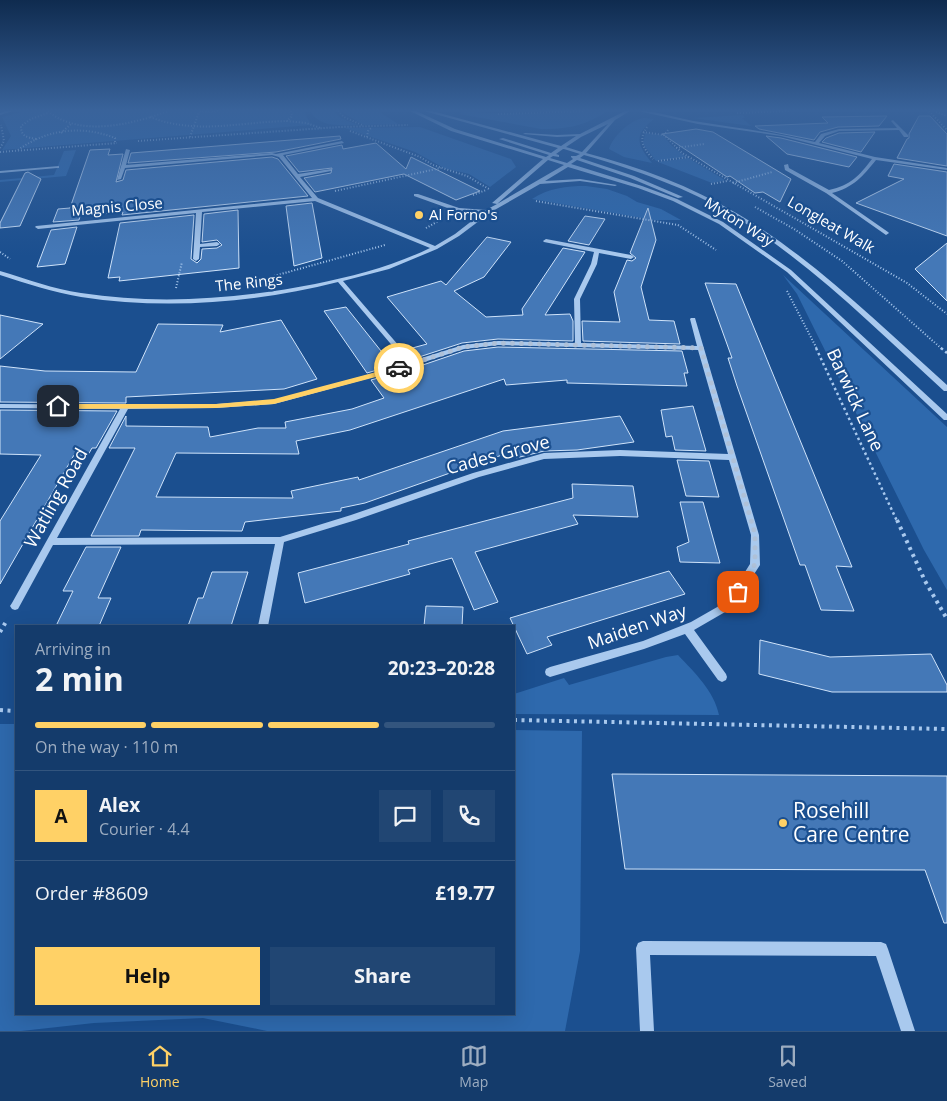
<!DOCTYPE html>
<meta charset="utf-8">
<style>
:root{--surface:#143b6b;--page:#214673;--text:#f1f3f6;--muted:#9dadc1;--line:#33557e;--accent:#ffd166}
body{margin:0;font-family:"Open Sans",sans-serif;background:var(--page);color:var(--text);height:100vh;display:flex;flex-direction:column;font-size:19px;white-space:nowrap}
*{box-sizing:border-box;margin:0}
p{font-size:16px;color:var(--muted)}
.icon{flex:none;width:28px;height:28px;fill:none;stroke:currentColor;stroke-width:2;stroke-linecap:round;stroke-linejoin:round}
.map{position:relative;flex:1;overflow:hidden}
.sheet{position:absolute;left:15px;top:625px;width:500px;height:390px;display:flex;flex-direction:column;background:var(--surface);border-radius:0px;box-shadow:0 5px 20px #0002,0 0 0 1px var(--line)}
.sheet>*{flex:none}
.pin{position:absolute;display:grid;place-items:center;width:42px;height:42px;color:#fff;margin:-21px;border-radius:10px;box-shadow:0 2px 8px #0006}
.courier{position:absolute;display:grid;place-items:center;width:50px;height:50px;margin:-25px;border:4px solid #ffd166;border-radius:50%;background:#fff;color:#222;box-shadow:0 1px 6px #0007}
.head em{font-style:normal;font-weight:700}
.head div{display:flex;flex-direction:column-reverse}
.head{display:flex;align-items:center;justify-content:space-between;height:85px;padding:0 20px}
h1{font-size:32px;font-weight:700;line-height:38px}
.bar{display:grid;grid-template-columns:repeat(4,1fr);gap:8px 5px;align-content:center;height:60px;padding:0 20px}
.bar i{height:6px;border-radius:4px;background:var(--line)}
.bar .current{background:var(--accent)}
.bar p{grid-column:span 4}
.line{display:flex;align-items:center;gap:12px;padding:0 20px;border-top:1px solid var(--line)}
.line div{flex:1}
.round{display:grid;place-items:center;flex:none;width:52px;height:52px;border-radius:0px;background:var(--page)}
.action{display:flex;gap:10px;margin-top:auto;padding:10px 20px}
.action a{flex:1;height:58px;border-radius:0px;background:var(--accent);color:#111;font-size:20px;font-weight:700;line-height:58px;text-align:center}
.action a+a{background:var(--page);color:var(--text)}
.menu{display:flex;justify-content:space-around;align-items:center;height:70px;border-top:1px solid var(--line);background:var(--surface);font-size:14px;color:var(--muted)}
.menu a{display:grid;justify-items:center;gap:2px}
.menu .current{color:var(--accent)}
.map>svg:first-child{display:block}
</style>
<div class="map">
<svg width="947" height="1031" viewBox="0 0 947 1031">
<rect width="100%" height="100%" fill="#1b4f8f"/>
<g fill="#2e69ad">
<path d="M25 111H304L311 125 2 150 11 136 2 117Z"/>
<path d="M310 111H334L341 118 358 125C340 125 320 128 310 111Z"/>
<path d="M340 111H378L398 124 364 125Z"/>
<path d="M459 111 504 114 607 111C587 125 566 130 541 129L460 114 462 113Z"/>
<path d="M743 115 745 118H742L751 126 693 118Z"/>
<path d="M644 118 654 119C632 136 638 145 652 163L624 157 609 149C613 136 630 120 644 118Z"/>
<path d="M420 127 511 159 516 167 490 187 469 174 444 168 415 152 345 128Z"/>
<path d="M645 133 663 135 671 145 686 157 656 161 643 144Z"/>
<path d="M76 150 66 176 0 182V180L54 175 64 151Z"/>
<path d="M688 158 725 180 712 183 658 162Z"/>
<path d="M586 186 607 189 627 196 637 202 661 209 681 220H654L532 199C549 188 566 186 586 186Z"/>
<path d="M783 275 947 427V590L924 550 797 294Z"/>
<path d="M678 655C695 673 714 691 719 715L514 714V694L564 678 569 685 666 657Z"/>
<path d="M0 724H16V1014H514V730L582 731 580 951 565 1031H267L203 1018 94 1023 21 1031H0Z"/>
</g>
<g fill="#4478b7" stroke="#cfe3fa">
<path d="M887 116 879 126 838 127 820 132 814 140 759 129 755 126 828 123 822 117Z"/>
<path d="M919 116H930L947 134V166L897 158 907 139 909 138V134Z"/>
<path d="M696 129 713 132 791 179 780 202 763 192 755 193 730 176 727 177 662 134Z"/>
<path d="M875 132 861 152 822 142 826 138 839 133Z"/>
<path d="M340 136 341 139 276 152 128 163 131 153Z"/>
<path d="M766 136 781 138 857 157 849 167 787 154Z"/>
<path d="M376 143 406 169 411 157 480 191 456 200 404 174 315 192 304 178 331 173 332 168 299 172 286 156 342 145 343 149Z"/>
<path d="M110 149 108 155 123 154 116 182 123 180 126 170 272 157 278 159 308 196 122 215 123 212 80 216 79 220 53 222 58 209 70 208 90 150Z"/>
<path d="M894 164 947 172V236L856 203 904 179 888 176Z"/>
<path d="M28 172 41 179 20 226 0 228V223L25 173Z"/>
<path d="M312 203 322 258 294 266 286 206Z"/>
<path d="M648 208 656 240 641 287 649 320 674 321 680 344 583 341 582 321 620 322 614 292 627 260 632 261 636 258 630 253Z"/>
<path d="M238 210 239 268 119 281 120 277 108 278 120 223 194 215 191 259 197 263 201 259 202 249 217 248 222 245 217 240 202 242 204 214Z"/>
<path d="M585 216 605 219 589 245 568 241Z"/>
<path d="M77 227 65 264 37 267 51 230Z"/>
<path d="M487 237 511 242 484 277 454 291 486 317 523 315 522 309 563 248 585 252 545 315 570 314 573 321V341L498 339 462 343 413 359 405 350 427 344 387 297 441 281 446 285Z"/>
<path d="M947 243V301L915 269Z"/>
<path d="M705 283 736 284 852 567 836 566 854 611 821 610 805 565H800L737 386 728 358H732Z"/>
<path d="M346 307 385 356 396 353 404 362 367 373 324 311Z"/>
<path d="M0 315 43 324 0 359Z"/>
<path d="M281 320 317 379 284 389 126 397V403L0 402V366L45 371 136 372 158 324 223 325 220 332Z"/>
<path d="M498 347 682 351 688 373H684L687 386 567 383V380L506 385 504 379 350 430 296 441 299 454 176 453 156 497 293 498 291 491 358 477 359 480 503 431 620 416 634 442 577 450 544 451 516 458 513 451 477 464 467 465V467L365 503 341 508V511L245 522 242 531 141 530 139 536H91L135 448H109L126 416V426L208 427 210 437 258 428H286L285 422 352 409 384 398 371 380 414 368 464 351Z"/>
<path d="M693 406 706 451 675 450 672 436 666 437 661 410Z"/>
<path d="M0 410 117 411 96 448H92L88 455H74L0 584V521L41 455 0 454Z"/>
<path d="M677 460 709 461 719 497 686 496Z"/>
<path d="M572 484 633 486 638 517 573 515 578 524 475 552 498 602 474 610 452 558 408 570 410 574 305 603 298 573 409 544 408 541 573 498Z"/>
<path d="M680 502H703L720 563 680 562 677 547 689 542Z"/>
<path d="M86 547H121L98 598H111L99 626H56L73 591H63Z"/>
<path d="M669 571 685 594 547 637 552 645 527 654 510 618Z"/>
<path d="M212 572H248L231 626H188L198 598H203Z"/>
<path d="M426 606 463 607 462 626H424Z"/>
<path d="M760 640 830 657 931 654 947 685V692H832L759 674Z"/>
<path d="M612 774 947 776V923H944L925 870 625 869Z"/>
</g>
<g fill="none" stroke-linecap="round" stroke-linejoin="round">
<g stroke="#a9c9ee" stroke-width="2" stroke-dasharray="1 2" stroke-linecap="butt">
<path d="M48 111C79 138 134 124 168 111"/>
<path d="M291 111 292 116 287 121 306 123 321 128"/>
<path d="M338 111 344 117 362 125"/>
<path d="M929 111 947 130"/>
<path d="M936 112 947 116"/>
<path d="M737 113 789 111"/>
<path d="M498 114 584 111"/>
<path d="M150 117C196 135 239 122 287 121"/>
<path d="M647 127C638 140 643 148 653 159"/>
<path d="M668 130 664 135 682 153 907 283 947 314"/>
<path d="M350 131 420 157 433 165 467 176 489 189"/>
<path d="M643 132 664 135"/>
<path d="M61 133 71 124"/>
<path d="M190 137 199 112 218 111"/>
<path d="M367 137 368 131 372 127"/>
<path d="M36 139C27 137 21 137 21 126L31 119 48 113"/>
<path d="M138 141 339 127 408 125"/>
<path d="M0 148 4 141 1 125"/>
<path d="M676 148 704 144"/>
<path d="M18 150C47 129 82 125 115 138V143"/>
<path d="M0 152 117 143"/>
<path d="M658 161 689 157"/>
<path d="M733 183 772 172"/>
<path d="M711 184 727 181"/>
<path d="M335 191 441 168"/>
<path d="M473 195 486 190"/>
<path d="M536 201 678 225 716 250"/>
<path d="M755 207 794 229 842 261 942 349"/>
<path d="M426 228 442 219"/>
<path d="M0 252 10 259"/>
<path d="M274 276 385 245"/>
<path d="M176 288 182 262"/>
<path d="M787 291 817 349"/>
</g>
<g stroke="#a9c9ee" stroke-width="2.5" stroke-dasharray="2.5 3" stroke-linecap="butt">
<path d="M816 348 897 521"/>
<path d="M941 348 947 353"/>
</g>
<g stroke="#a9c9ee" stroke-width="4" stroke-dasharray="3 4.5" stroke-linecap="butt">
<path d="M897 520 925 581 947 619"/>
<path d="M0 632 7 620"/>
<path d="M0 710 16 711"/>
<path d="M514 720 947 729"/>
</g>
<g fill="#a9c9ee" fill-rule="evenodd">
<path d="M5 111H13L0 115V113Z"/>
<path d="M410 111H416L455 129 546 157 549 155 499 139 503 138 551 153 558 148 424 111H432L561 146 576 136 557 137 523 134 525 133 557 135 580 134 625 111H630L615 120 586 153C639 167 691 186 738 214 815 260 880 325 947 385V391H944C877 330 812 264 734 216 688 188 636 170 584 155L580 158 634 176 683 197 678 198 630 178 577 160 571 164 642 186 677 199 723 222 791 270 947 414V420H944L787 272 719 224 673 201 638 188 568 167 545 181 580 179 617 185 615 186 580 181 540 184 491 212 459 236 437 249 389 269 343 281 412 361 463 345 498 341 575 343 574 299 591 264 594 252 544 242 543 241 546 239 631 255 634 257 631 259 599 253 597 264 580 299 581 343 697 346 690 319 691 318H695L759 535 760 565 732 608 694 630 726 674 727 677 726 680 722 682 718 680 685 634 644 649 550 677 546 675 545 672 546 669 550 667 643 641 691 622 726 602 750 564 751 535 729 460 620 456 544 459 479 477 356 520 284 542 268 626H258L275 544 53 545 18 609 15 610 12 609 10 606 12 603 120 409 0 408V404L151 405 216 404 274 400 371 374 407 363 338 282C254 303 166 310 81 297 53 292 27 284 0 275V271C27 279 53 289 81 293 158 305 238 299 315 284 354 276 393 266 430 248L315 201 202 212 200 244 217 242 220 244 217 246 200 247 199 259 196 261 193 259 196 213 38 229 35 227 36 226 312 198 279 157 272 155 125 168 121 179 117 180 126 149 130 150 126 165 272 153 276 154 342 141 344 143 283 155 298 174 331 169V171L300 177 318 198 435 246 455 234 482 213 456 211 414 196V194H418L459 208 486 210 497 204 492 203 543 159 451 131ZM608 124 582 152 566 147 581 137ZM563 149H564L580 154 576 156H571V157L573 159 567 163 550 158 553 156 559 157V155L556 154ZM548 160 564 165 497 204ZM498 345 698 350 728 454 620 450 544 453 473 473 351 515 280 537 57 538 128 409 216 408 274 404 414 366 415 365 464 349Z"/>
<path d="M638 111C659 111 679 119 700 122 739 128 776 133 815 142L821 134 839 129 897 128 891 121 893 120 908 135V137H904L899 130 839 131 825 136 819 143 875 157 947 168V170L876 160C863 176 853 188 832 193L888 232 889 233 886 235 826 193 785 170 784 165 788 164 789 168 829 190C851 185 859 176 872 159L781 136 698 124Z"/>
<path d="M59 166V168H57L0 173V171Z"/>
<path d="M643 941 881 942 886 944 888 949 915 1031H901L876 956 650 955 654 1031H640L636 948 638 943Z"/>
</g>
</g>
<linearGradient id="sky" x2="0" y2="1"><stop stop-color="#0f2b4f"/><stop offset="0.43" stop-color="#39639b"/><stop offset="1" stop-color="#39639b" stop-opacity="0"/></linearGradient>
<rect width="947" height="256" fill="url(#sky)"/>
<path fill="#ffd166" d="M399 366 403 368 402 370 274 404 216 408 58 409 55 406 58 404H216L274 399Z"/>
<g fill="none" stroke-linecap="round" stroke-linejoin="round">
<path stroke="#afc1d8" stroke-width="5" stroke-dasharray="0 9" d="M399 368 463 347 498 343 701 348 755 534V564L738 592"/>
</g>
<g fill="#ffd166" stroke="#1b4f8f" stroke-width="2">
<circle cx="419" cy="215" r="5"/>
<circle cx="783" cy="823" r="5"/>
</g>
<g text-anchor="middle" stroke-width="4.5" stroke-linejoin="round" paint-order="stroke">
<g font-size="15" fill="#fff" stroke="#1b4f8f">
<text transform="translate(117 207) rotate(-5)" y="5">Magnis Close</text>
<text transform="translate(739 222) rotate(32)" y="5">Myton Way</text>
<text transform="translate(831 225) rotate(30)" y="5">Longleat Walk</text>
<text transform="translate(249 283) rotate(-6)" y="5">The Rings</text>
</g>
<g font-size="15" fill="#fff" stroke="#1b4f8f" text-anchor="start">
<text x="429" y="220">Al Forno's</text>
</g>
<g font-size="18" fill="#fff" stroke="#1b4f8f">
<text transform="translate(855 400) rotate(65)" y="6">Barwick Lane</text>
<text transform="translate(498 455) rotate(-15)" y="6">Cades Grove</text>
<text transform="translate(56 498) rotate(-61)" y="6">Watling Road</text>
<text transform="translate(637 627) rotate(-19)" y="6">Maiden Way</text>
</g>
<g font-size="21" fill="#fff" stroke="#1b4f8f" text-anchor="start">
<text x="793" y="818">Rosehill<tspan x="793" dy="24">Care Centre</tspan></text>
</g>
</g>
</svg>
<div class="pin" style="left:738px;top:592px;background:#ea580c"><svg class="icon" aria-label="bag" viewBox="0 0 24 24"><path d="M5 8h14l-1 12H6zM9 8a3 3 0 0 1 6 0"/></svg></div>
<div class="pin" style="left:58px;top:406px;background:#1f2937"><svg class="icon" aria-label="home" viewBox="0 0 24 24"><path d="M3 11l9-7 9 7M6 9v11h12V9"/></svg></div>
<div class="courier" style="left:399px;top:368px"><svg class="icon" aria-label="car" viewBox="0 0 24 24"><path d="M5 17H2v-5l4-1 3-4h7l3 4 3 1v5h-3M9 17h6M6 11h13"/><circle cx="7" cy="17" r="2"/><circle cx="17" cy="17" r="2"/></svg></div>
<section class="sheet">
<div class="head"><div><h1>2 min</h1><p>Arriving in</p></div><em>20:23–20:28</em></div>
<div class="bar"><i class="current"></i><i class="current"></i><i class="current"></i><i></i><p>On the way · 110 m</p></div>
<div class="line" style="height:90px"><b class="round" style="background:var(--accent);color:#111">A</b><div><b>Alex</b><p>Courier · 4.4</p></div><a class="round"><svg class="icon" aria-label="chat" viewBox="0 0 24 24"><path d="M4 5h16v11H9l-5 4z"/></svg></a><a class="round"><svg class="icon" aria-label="phone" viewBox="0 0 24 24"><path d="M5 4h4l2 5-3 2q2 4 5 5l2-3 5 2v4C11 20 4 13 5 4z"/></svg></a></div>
<div class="line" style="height:65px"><div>Order #8609</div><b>£19.77</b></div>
<div class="action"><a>Help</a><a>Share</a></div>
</section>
</div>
<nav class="menu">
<a class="current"><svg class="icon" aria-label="home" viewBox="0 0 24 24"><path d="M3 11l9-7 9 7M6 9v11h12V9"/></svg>Home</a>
<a><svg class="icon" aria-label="map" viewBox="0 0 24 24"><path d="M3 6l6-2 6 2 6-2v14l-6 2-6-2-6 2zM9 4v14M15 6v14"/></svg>Map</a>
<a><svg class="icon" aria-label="saved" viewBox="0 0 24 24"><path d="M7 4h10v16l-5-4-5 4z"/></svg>Saved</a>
</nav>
